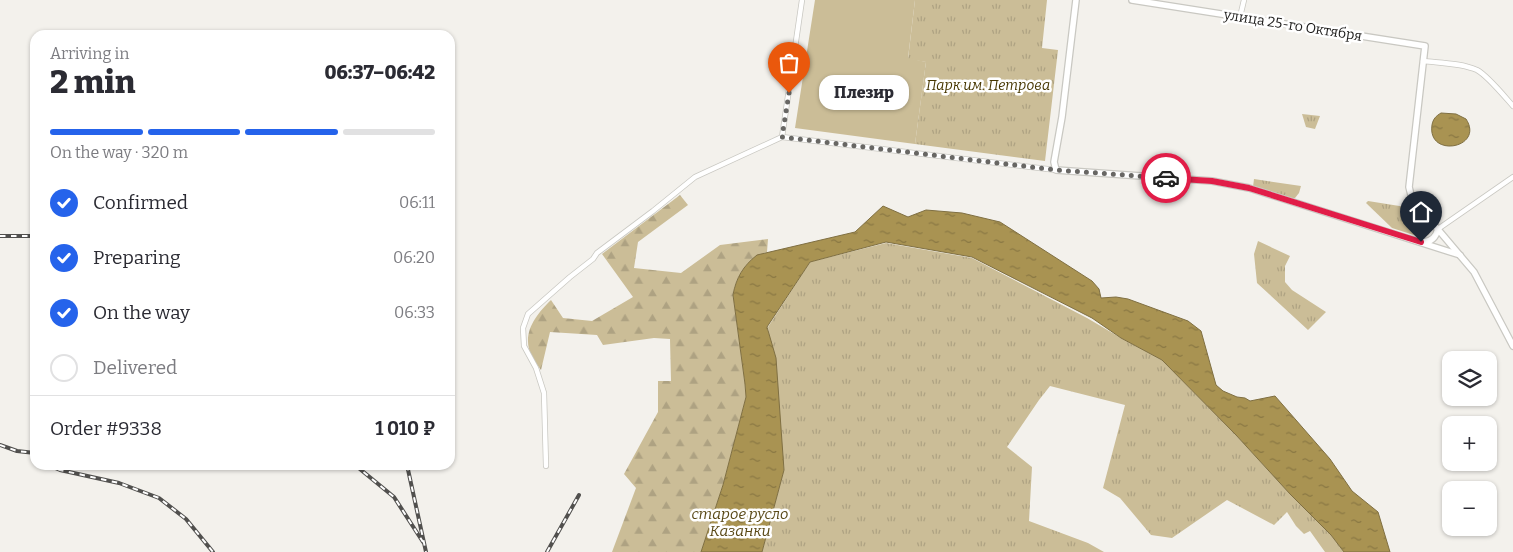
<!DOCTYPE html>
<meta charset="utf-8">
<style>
:root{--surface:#fff;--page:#f2f2f3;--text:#2b2b33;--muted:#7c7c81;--line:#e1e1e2;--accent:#2563eb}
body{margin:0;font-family:Bitter,serif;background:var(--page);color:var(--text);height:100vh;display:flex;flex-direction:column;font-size:19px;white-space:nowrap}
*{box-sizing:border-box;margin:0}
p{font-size:16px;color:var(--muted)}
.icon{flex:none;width:28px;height:28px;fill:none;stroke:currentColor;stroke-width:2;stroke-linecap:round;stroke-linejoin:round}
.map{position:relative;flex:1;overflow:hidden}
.panel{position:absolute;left:30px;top:30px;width:425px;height:440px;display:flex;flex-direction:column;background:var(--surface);border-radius:15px;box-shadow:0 1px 4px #0004}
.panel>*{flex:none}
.fabs{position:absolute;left:1442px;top:351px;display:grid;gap:10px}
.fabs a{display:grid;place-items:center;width:55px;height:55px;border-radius:10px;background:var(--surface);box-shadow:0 1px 4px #0004;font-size:25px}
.pin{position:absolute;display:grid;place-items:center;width:42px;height:42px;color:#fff;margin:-51px -21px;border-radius:50% 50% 50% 0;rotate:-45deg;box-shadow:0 0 5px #0007}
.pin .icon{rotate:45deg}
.courier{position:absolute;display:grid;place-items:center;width:50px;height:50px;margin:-25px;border:4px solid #e11d48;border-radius:50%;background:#fff;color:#222;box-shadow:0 1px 6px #0007}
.bubble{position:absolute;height:35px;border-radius:15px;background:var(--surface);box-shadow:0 1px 4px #0004;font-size:16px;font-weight:800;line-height:35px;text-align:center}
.headline em{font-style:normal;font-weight:800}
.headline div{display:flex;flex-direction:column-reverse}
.headline{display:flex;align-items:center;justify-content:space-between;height:85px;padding:0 20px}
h1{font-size:32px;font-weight:800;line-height:38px}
.bar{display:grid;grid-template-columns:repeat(4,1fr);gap:8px 5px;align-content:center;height:60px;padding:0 20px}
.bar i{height:6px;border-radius:4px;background:var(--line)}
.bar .selected{background:var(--accent)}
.bar p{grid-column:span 4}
.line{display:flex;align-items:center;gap:12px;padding:0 20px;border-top:1px solid var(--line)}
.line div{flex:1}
ol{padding:0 20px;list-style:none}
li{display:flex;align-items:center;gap:15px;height:55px}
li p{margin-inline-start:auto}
li .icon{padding:5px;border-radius:50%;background:var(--accent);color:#fff;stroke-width:4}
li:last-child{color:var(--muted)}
li i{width:28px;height:28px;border:2px solid var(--line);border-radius:50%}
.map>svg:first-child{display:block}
</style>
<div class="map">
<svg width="1513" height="552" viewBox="0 0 1513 552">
<defs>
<pattern id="grass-tufts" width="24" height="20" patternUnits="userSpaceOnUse" patternTransform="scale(1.25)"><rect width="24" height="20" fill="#cbbd97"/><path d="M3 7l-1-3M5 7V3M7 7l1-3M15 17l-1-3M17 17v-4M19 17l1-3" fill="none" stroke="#aea282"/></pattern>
<pattern id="forest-firs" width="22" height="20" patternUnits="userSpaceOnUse" patternTransform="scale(1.25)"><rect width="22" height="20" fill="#cbbd97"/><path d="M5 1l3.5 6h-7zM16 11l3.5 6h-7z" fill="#aea282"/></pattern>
<pattern id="water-ripples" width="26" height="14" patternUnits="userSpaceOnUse" patternTransform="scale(1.25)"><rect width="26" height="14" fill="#a99352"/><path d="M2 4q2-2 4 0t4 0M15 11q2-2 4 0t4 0" fill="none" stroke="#897743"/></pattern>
</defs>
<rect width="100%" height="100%" fill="#f3f1ec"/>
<g fill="url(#grass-tufts)">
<path d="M915 0H1047L1042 48 1058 50 1045 161 915 144 926 62 908 59Z"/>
<path d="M1302 114 1320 116 1315 129 1306 127Z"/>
<path d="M1254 179 1301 186 1299 193 1295 198H1289L1253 187Z"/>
<path d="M1368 201 1412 208 1429 228V234L1423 238 1392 228 1366 203Z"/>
<path d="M1258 241 1290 256 1285 266V282L1292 290 1326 312 1308 330 1257 283 1254 254Z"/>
<path d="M886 243 972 258 1087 318 1121 338 1162 360 1236 435 1290 494 1331 535 1344 552H1325L1310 531 1304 534 1296 526 1287 512 1274 525 1227 500 1172 538 1151 535 1120 498 1103 488 1125 405 1050 386 1039 400 1007 447 1032 467 1029 521 1088 543 1104 552H762L784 470 768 327 810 262Z"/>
</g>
<path fill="url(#forest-firs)" d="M680 195 688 205 638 242 634 268 681 273 720 245 768 239 767 252C747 258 736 275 733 295L745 384 746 397 723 485 701 552H612L636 488 624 474 658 412V381H671L670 339 654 338 603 345 597 335 550 332 541 370C537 364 530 356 529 349 524 329 538 313 551 300L563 318 592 321 633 297 602 254Z"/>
<path fill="#cbbd97" d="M815 0H915L908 58 926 62 915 144 795 128Z"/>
<g fill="url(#water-ripples)" stroke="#7f6f42">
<path d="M1441 113 1456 114 1466 119C1485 148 1427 159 1432 125 1433 119 1436 116 1441 113Z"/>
<path d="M883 206 908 217 926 210 962 213 1000 222 1092 281 1099 289 1101 298 1116 297 1128 299 1188 321 1201 331 1216 385 1223 391 1237 397 1245 398 1250 401 1275 396 1330 459 1352 491 1378 512 1390 552H1344L1331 535 1290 494 1236 435 1162 360 1121 338 1092 318 972 257 886 242 810 262 767 327 776 358 784 470 762 552H701L723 485 746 397 745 384 733 295C736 278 743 266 757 255L855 232Z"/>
</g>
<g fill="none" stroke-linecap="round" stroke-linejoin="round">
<defs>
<g id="minor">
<path d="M1240 17 1244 0"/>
<path d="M1423 61C1440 63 1461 63 1477 70 1488 76 1504 96 1513 106"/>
<path d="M782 137 1056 170"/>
<path d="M782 137 802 0"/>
<path d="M1438 229 1513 177"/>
<path d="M546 466 544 393 536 368 524 346 523 328 528 314 570 277 593 259 597 253 653 211 695 177 782 137"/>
</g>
<g id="tertiary">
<path d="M1076 0 1062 117 1054 162 1056 170 1212 181 1249 188 1460 255"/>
<path d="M1132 0 1425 46 1409 187 1411 195 1414 201 1474 272 1513 346"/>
<path d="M1423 242C1432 242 1436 237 1438 229"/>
</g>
</defs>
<use href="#minor" stroke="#c9c8c2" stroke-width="6"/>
<use href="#tertiary" stroke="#c9c8c2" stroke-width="8"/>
<use href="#minor" stroke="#fff" stroke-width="4.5"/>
<use href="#tertiary" stroke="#fff" stroke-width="5.5"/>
<defs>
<g id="rail">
<path d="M0 236H35"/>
<path d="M0 445 17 451 35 453"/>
<path d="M48 465 60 470 119 483 159 498 186 519 213 552"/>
<path d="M355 465 394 497 423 542"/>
<path d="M407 465 426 552"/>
<path d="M547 552 579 495"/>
</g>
</defs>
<use href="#rail" stroke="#51504e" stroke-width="4"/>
<use href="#rail" stroke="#fff" stroke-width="2" stroke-dasharray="5.5" stroke-linecap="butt"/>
</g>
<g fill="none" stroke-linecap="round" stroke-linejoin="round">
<path stroke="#686764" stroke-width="5" stroke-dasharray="0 9" d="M789 93 782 137 1056 170 1166 178"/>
<path stroke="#e11d48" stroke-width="6" d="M1166 178 1212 181 1249 188 1421 242"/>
</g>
<g text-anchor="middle" stroke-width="5" stroke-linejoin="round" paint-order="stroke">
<g font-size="14" fill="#1d1c1b" stroke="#fff">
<text transform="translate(1293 25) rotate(9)" y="5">улица 25-го Октября</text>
</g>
<g font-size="14" font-style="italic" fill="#463600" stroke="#fff">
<text x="988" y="90">Парк им. Петрова</text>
</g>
<g font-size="15" font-style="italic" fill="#5a4917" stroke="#fff">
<text x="740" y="519">старое русло<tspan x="740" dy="17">Казанки</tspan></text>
</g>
</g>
</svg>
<div class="fabs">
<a><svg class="icon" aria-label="layers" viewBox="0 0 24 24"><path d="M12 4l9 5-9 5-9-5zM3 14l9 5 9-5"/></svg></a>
<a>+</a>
<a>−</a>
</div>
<div class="pin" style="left:789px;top:93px;background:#ea580c"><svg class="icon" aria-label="bag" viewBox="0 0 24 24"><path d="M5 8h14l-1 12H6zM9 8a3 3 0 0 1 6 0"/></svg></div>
<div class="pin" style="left:1421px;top:242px;background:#1f2937"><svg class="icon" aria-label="home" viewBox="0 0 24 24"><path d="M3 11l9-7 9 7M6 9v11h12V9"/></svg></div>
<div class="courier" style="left:1166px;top:178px"><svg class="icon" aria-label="car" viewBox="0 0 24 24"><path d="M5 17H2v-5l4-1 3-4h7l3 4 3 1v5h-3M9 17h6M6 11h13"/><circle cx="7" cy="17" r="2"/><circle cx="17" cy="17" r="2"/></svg></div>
<div class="bubble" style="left:819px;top:75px;width:90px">Плезир</div>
<section class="panel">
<div class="headline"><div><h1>2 min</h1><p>Arriving in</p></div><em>06:37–06:42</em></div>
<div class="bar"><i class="selected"></i><i class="selected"></i><i class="selected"></i><i></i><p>On the way · 320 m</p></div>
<ol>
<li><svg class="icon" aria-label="check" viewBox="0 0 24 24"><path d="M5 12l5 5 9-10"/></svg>Confirmed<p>06:11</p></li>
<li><svg class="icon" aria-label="check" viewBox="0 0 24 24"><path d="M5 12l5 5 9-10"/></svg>Preparing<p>06:20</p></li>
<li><svg class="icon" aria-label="check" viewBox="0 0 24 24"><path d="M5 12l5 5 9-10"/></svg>On the way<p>06:33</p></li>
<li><i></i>Delivered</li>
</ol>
<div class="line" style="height:65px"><div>Order #9338</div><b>1 010 ₽</b></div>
</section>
</div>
